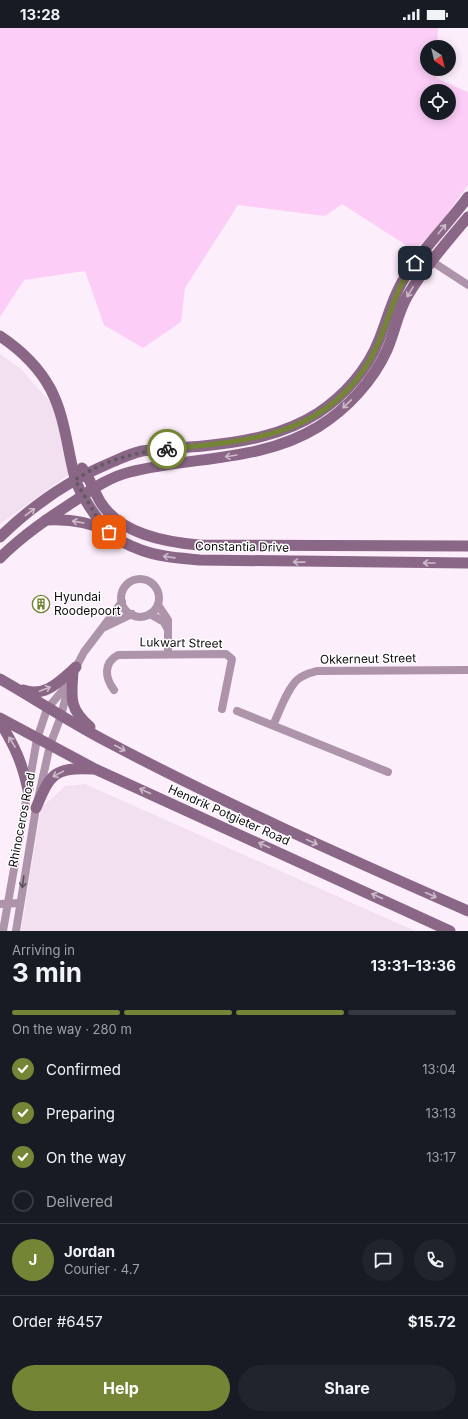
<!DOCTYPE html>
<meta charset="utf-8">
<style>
:root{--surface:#171b24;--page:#20242c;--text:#f1f3f6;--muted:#9ea1a6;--line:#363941;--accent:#748535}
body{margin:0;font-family:Inter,sans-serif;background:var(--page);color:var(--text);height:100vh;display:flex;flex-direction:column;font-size:15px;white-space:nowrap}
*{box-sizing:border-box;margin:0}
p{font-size:13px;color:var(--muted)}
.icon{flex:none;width:22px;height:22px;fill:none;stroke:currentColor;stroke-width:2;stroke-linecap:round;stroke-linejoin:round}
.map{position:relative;height:903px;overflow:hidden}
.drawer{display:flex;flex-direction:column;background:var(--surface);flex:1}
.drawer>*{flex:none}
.needle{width:26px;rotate:145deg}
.tools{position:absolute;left:420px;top:12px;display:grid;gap:8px}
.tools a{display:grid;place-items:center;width:36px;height:36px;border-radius:50%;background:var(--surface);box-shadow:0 2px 10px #0003;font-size:20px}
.pin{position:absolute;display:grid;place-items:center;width:34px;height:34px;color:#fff;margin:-17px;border-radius:8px;box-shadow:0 2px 6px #0006}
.courier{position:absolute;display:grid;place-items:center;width:40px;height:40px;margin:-20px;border:3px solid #748535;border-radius:50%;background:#fff;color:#222;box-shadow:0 1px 5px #0007}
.summary em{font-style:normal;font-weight:700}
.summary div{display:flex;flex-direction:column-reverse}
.summary{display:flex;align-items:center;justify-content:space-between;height:68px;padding:0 12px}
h1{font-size:26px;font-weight:700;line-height:30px}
.bar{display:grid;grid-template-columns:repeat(4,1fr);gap:6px 4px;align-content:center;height:48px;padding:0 12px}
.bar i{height:5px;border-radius:3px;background:var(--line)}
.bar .on{background:var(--accent)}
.bar p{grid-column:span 4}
.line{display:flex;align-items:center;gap:10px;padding:0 12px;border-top:1px solid var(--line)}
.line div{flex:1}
.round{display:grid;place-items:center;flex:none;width:42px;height:42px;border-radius:21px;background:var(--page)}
ol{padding:0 12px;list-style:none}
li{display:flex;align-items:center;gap:12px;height:44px}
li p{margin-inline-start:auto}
li .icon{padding:4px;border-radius:50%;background:var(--accent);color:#fff;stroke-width:4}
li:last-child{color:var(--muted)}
li i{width:22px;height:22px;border:2px solid var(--line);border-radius:50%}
.button{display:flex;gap:8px;margin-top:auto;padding:8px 12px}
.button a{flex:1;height:46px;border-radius:24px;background:var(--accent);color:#fff;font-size:16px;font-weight:700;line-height:46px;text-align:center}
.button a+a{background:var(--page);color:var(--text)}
.status{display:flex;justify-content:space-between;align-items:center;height:28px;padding:0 20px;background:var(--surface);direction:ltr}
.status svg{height:11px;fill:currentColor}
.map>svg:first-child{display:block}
</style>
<div class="status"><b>13:28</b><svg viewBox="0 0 49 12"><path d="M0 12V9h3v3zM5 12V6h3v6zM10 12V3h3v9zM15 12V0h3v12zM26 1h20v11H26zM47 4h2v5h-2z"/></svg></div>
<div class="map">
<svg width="468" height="903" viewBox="0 0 468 903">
<rect width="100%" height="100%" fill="#fceefa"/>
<g fill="#f2dff0">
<path d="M0 326 21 341 59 384 69 446 0 496Z"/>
<path d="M85 756 415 903H21L41 780 65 758Z"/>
</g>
<path fill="#fccdf7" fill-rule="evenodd" d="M0 0H438L437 19H427V41H436V50L468 64V157L441 195 421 216 412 221 342 176 325 188 238 177 185 260 181 294 143 320 104 297 85 243 24 252 0 289ZM427 63H449V85H427Z"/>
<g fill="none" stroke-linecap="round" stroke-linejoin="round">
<g stroke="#ad94aa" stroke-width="8">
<path d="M422 227 468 257"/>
<circle cx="140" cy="570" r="19"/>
<path d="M158 577 168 592V626"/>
<path d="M150 586 164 594 167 600"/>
<path d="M105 599 132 586"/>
<path d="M74 643 84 624 122 574"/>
<path d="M114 662C105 650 103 635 118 627L226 626 232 631 222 681"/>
<path d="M237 683 388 744"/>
<path d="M273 697C280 683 286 663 297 652 302 647 310 645 317 643L468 642"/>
<path d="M0 876 20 875"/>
<path d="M3 903 37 711 47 681 68 656"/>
<path d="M16 903 36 780 50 717 61 688 69 656"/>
</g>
<g stroke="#8b6787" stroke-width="11">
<path d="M0 308C21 322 38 338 50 360 65 388 67 420 75 450 79 465 98 493 109 504 117 512 130 518 141 522 160 529 180 530 200 532L468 535"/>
<path d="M82 440C90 450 94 464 101 475 121 506 165 514 199 517L468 518"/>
<path d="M46 492C67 491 88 493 107 503"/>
<path d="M0 509C32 478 69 452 110 435 120 431 131 425 142 423 162 420 183 420 203 418 243 414 284 407 318 385 344 368 368 341 379 312 388 289 394 265 408 244 426 217 449 195 468 169"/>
<path d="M0 530C22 508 47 491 73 474 91 462 109 449 130 444 193 428 261 434 318 399 347 381 373 353 387 322 395 304 398 283 408 267 425 239 447 214 468 189"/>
<path d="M73 644C71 670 69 681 90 699"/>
<path d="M0 651C35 671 68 693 104 712 223 775 345 829 468 883"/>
<path d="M23 662C45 670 60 653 76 639"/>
<path d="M0 690 95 741 450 903"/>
<path d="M0 694C15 719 22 734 28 762"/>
<path d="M36 780C50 746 54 739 93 741"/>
</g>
</g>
<defs><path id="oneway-shaft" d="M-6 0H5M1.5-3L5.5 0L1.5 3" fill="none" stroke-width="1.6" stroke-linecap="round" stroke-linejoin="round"/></defs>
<g stroke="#cbbbc9">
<use href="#oneway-shaft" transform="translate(442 201) rotate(-51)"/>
<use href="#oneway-shaft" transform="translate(410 264) rotate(121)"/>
<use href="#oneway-shaft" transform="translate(347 376) rotate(136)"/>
<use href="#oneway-shaft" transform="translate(231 428) rotate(171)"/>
<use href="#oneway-shaft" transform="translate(30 484) rotate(-37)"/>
<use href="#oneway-shaft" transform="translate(78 494) rotate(-170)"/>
<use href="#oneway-shaft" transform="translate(169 529) rotate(-172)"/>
<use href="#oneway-shaft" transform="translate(299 534) rotate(-179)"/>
<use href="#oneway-shaft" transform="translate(429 535) rotate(-180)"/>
<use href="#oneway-shaft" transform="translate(45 661) rotate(-21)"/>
<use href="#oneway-shaft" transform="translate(12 714) rotate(-122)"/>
<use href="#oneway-shaft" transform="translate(120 720) rotate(27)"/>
<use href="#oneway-shaft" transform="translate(58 746) rotate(152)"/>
<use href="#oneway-shaft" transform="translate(145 763) rotate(-156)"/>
<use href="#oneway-shaft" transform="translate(312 814) rotate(24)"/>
<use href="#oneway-shaft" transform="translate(264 817) rotate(-156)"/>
<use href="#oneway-shaft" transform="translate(431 867) rotate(24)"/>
<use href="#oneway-shaft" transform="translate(377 868) rotate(-156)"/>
</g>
<use stroke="#5e505c" href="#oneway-shaft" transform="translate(23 854) rotate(98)"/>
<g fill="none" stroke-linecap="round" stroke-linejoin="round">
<path stroke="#625a61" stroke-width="4" stroke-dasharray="0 7.2" d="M109 504 97 489 75 452C102 433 135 424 167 421"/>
<path stroke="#748535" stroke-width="5" d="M167 421C247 413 328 409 372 328 389 297 392 264 415 235"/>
</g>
<defs>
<symbol id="building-ring" viewBox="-11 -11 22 22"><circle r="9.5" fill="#fff" stroke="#748535" stroke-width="1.5"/><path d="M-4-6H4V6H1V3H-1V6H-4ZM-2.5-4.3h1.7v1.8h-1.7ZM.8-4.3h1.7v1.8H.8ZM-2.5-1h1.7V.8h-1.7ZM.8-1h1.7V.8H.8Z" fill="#748535"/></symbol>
</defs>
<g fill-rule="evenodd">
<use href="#building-ring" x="31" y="566" width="20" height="20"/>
</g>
<g text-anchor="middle" stroke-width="3" stroke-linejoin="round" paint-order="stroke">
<g font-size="12" fill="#0f0b0f" stroke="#fff">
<text transform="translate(242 519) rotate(1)" y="4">Constantia Drive</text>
<text transform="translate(181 615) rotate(1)" y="4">Lukwart Street</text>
<text transform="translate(368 631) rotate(-1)" y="4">Okkerneut Street</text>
<text transform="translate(229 787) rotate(24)" y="4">Hendrik Potgieter Road</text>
<text transform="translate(22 792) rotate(-79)" y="4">Rhinoceros Road</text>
</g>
<g font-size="12" fill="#0f0b0f" stroke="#fff" text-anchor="start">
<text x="54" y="573">Hyundai<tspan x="54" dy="14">Roodepoort</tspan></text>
</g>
</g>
</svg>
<div class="tools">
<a><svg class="needle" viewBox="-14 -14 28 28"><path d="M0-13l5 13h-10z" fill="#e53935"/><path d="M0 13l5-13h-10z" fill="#9ea1a6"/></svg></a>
<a><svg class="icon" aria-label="locate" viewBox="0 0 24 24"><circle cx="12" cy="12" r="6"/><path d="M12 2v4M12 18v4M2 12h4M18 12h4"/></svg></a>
</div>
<div class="pin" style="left:109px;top:504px;background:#ea580c"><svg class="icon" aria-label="bag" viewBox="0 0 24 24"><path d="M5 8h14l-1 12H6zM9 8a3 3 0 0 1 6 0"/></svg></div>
<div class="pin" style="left:415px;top:235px;background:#1f2937"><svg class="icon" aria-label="home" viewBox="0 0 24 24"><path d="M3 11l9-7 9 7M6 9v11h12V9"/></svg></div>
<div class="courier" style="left:167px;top:421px"><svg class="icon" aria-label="bike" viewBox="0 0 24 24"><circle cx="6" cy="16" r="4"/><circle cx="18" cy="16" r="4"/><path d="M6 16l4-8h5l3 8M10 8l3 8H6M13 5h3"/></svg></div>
</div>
<section class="drawer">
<div class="summary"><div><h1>3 min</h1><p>Arriving in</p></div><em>13:31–13:36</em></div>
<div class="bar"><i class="on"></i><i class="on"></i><i class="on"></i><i></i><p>On the way · 280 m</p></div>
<ol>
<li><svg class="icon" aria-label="check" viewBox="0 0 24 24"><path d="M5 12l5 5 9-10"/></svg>Confirmed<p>13:04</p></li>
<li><svg class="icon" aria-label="check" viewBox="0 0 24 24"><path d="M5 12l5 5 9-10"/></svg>Preparing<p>13:13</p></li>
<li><svg class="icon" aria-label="check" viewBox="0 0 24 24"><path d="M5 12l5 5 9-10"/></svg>On the way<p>13:17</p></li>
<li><i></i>Delivered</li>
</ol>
<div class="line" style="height:72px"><b class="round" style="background:var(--accent);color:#fff">J</b><div><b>Jordan</b><p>Courier · 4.7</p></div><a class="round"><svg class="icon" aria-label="chat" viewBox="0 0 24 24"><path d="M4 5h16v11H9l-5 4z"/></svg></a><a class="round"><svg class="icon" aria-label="phone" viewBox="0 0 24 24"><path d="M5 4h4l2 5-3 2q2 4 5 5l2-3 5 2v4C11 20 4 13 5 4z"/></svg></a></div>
<div class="line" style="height:52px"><div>Order #6457</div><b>$15.72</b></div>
<div class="button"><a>Help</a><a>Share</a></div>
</section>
